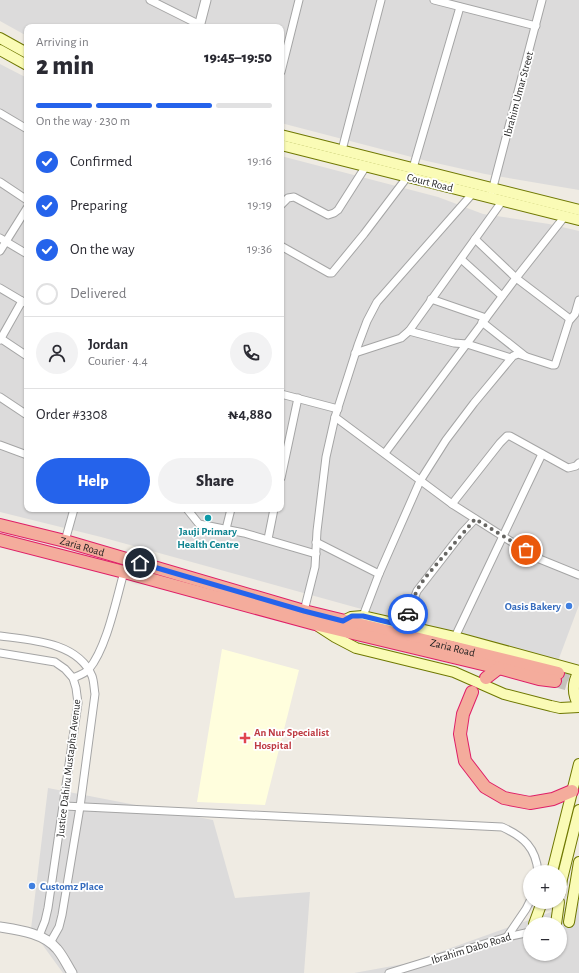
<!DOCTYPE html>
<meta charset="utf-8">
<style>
:root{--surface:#fff;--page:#f2f2f3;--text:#2b2b33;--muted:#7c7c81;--line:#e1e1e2;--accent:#2563eb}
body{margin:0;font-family:"Alegreya Sans",sans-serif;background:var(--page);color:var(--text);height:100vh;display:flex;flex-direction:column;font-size:15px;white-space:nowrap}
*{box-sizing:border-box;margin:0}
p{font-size:13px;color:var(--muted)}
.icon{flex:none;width:22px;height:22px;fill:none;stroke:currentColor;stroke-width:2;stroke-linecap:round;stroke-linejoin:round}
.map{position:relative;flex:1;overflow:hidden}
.drawer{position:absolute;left:24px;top:24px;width:260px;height:488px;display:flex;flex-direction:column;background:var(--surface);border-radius:8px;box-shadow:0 1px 3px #0004}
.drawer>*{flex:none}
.buttons{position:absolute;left:523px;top:865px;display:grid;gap:8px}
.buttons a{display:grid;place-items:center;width:44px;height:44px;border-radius:50%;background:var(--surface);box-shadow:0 1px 3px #0004;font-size:20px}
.pin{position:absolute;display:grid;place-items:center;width:34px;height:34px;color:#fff;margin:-17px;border:2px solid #fff;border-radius:50%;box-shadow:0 1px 4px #0007}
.courier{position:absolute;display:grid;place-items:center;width:40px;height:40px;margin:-20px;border:3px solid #2563eb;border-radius:50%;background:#fff;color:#222;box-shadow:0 1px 5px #0007}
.head em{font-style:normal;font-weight:800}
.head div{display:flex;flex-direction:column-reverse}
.head{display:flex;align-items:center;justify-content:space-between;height:68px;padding:0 12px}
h1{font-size:26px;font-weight:800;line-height:30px}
.bar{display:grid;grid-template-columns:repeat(4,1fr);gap:6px 4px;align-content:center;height:48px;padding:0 12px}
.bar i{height:5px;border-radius:3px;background:var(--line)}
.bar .on{background:var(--accent)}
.bar p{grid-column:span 4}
.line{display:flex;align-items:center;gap:10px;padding:0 12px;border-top:1px solid var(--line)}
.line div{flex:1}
.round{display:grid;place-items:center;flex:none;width:42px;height:42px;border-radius:21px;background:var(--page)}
ol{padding:0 12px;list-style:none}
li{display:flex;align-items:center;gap:12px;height:44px}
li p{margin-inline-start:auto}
li .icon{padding:4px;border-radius:50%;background:var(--accent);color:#fff;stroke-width:4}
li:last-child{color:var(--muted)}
li i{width:22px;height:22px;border:2px solid var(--line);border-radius:50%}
.primary-button{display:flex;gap:8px;margin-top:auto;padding:8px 12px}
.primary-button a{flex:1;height:46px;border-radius:24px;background:var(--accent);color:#fff;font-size:16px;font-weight:800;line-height:46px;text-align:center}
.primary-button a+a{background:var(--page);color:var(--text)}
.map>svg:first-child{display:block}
</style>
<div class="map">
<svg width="579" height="973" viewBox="0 0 579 973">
<rect width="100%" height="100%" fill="#efebe3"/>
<g fill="#dcdbdb" fill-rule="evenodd">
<path d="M0 0H579V190L485 174 427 161 281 123V27H27V36L0 21Z"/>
<path d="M0 64 27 78V509H281V156L438 197 483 214 549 224 579 231V605L558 661 412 623 101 537 0 512Z"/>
<path d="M48 788 213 820 235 898 310 892 304 973H63L31 929Z"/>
<path d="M579 902V973H354L409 963ZM530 924H560V954H530Z"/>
</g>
<path fill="#fffedd" d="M222 649 299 670 265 805 197 802Z"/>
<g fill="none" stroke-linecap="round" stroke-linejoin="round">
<g stroke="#c5c2bc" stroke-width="12" stroke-dasharray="12 6" stroke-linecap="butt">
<path d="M558 673 579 678"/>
<path d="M555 681 579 688"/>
</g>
<defs>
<g id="minor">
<path d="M150 0 200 25"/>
<path d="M434 0 536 26"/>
<path d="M281 72 299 0"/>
<path d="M0 113 27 129"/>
<path d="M342 150 381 0"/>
<path d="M413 168 460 7"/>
<path d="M0 182 27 200"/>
<path d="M492 191 542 0"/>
<path d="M281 205 288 198 294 197 328 215 334 213 338 210 366 166"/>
<path d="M0 238 27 254"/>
<path d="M475 239 516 278 570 319"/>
<path d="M281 246 329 273H332L364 234 408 176"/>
<path d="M0 251 27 208"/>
<path d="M461 259 502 296"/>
<path d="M0 288 27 304"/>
<path d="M431 299 486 318"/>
<path d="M482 322 525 356"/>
<path d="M409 331 454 343 467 344 511 358"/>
<path d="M0 338 27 356"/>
<path d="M0 340 22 301"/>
<path d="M355 353 401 338 409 331 503 200"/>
<path d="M281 394 338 409"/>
<path d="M0 397 27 415"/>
<path d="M335 417 452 504 537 558 579 575"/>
<path d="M0 445 27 455"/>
<path d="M385 453 516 278 565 216"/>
<path d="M281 478 298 398"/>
<path d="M452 504 500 443 507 436H510L568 468 576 466 579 463"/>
<path d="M187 509 199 524 244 533 316 554"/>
<path d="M226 529 231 509"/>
<path d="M268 539 274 509"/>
<path d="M65 541 74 509"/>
<path d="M316 542 379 574"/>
<path d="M304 611 315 567 317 531 326 457 335 417 358 345 367 321 377 302 473 193"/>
<path d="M363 616 379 574 420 481 446 440 474 403 513 356 518 354 552 365H555L569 321 575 314 579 300"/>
<path d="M404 626 417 591 462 533 475 519"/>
<path d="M0 636C31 640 78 642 92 676 94 681 94 689 95 694L80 807 62 915 59 927 50 943"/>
<path d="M455 637 542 454"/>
<path d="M0 653 55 662 65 669 73 678 76 688 78 703 48 908 45 921 39 936"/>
<path d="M73 678C78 676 86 673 89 669 107 647 116 600 124 572"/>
<path d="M64 806 502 827C524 837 536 848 538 872"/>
<path d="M507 937 526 909 530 901"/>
<path d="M389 973 507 937 530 932"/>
</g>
<g id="tertiary">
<path d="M199 27 206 0"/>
<path d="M0 927C19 930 44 933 57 949 63 956 67 965 72 973"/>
</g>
<g id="secondary">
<path d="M0 38 27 53"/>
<path d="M0 50 27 65"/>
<path d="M281 135 579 210"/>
<path d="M281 145 579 220"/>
<path d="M343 621 351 617 363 616 455 637 579 671"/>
<path d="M318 626 335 637 356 648 454 672 504 694 551 706 560 708 579 707"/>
<path d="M579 671C572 683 572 694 579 706"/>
<path d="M552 872 579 764"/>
<path d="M560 893 562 879 579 810"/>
<path d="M569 922 579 862"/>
<path d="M534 924 542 902"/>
<path d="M556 924 559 902"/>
</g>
<g id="trunk">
<path id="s1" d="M0 525 65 541 304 611 558 673"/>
<path d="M0 540 124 572 315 624 499 668 539 679 555 681"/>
<path d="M486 678 499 668"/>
<path d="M472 692 463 714 460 734 465 761 485 787 504 798 530 803 553 799 572 791"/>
</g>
</defs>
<use href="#minor" stroke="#a5a5a5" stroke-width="9"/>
<use href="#tertiary" stroke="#a5a5a5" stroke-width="11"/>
<use href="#secondary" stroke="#6f7802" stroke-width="12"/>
<use href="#trunk" stroke="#df1f67" stroke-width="14"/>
<use href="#minor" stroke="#fff" stroke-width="7"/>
<use href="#tertiary" stroke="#fff" stroke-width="9"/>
<use href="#secondary" stroke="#fafbb6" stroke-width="10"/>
<use href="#trunk" stroke="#f4ac9c" stroke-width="12"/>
</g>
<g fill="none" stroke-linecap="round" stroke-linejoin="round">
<path stroke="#676663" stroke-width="4" stroke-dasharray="0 7.2" d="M408 614 417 590 425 578 475 519 526 550"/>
<path stroke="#2563eb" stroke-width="5" d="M140 563 304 611 343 621 352 616H363L404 626 408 614"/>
</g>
<circle fill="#0f9aa8" stroke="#fff" stroke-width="1.5" cx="208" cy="518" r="4"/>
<g fill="#3f7fe0" stroke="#fff" stroke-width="1.5">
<circle cx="569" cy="606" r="4"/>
<circle cx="32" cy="886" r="4"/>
</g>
<path fill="#e0444e" stroke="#fff" stroke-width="1.5" d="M243 732h4v4h4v4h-4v4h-4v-4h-4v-4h4z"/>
<g text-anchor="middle" stroke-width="3.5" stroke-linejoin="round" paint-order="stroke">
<g font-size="11" fill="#1e1e1e" stroke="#fff">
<text transform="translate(518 94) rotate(-75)" y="4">Ibrahim Umar Street</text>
<text transform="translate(430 182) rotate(14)" y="4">Court Road</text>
<text dy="4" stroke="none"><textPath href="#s1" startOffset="85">Zaria Road</textPath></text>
<text dy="4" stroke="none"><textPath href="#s1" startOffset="469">Zaria Road</textPath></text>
<text transform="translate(68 768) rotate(-83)" y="4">Justice Dahiru Mustapha Avenue</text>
<text transform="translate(471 948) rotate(-17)" y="4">Ibrahim Dabo Road</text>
</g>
<g font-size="11" font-weight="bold" fill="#0d838f" stroke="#fff">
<text x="208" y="535">Jauji Primary<tspan x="208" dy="13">Health Centre</tspan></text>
</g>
<g font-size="11" font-weight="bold" fill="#366cbe" stroke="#fff" text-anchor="end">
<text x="561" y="610">Oasis Bakery</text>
<text x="40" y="890" text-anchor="start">Customz Place</text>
</g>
<g font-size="11" font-weight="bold" fill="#be3a42" stroke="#fff" text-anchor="start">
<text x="254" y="736">An Nur Specialist<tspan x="254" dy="13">Hospital</tspan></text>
</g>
</g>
</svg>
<div class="buttons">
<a>+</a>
<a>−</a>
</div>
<div class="pin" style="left:526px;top:550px;background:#ea580c"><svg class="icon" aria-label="bag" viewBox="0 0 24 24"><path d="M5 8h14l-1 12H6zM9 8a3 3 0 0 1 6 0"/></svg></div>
<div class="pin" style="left:140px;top:563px;background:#1f2937"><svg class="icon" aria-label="home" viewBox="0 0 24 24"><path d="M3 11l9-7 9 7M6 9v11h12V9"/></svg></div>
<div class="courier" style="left:408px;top:614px"><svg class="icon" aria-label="car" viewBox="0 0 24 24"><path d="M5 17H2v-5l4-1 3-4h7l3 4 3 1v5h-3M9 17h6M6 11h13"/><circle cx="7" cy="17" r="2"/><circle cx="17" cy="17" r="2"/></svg></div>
<section class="drawer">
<div class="head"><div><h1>2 min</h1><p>Arriving in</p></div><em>19:45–19:50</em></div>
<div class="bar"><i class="on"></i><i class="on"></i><i class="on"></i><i></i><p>On the way · 230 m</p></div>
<ol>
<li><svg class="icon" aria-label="check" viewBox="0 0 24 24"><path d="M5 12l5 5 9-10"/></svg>Confirmed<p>19:16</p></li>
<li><svg class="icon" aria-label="check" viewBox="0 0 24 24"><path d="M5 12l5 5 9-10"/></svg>Preparing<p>19:19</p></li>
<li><svg class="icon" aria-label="check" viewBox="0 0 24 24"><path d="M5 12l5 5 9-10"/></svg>On the way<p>19:36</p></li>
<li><i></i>Delivered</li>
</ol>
<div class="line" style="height:72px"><a class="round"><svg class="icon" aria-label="person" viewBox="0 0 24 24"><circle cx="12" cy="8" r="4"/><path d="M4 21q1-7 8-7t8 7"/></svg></a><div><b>Jordan</b><p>Courier · 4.4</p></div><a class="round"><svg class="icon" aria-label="phone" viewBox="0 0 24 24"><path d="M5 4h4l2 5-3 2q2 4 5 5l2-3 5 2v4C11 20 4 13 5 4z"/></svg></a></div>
<div class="line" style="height:52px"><div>Order #3308</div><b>₦4,880</b></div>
<div class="primary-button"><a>Help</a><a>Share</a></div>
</section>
</div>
